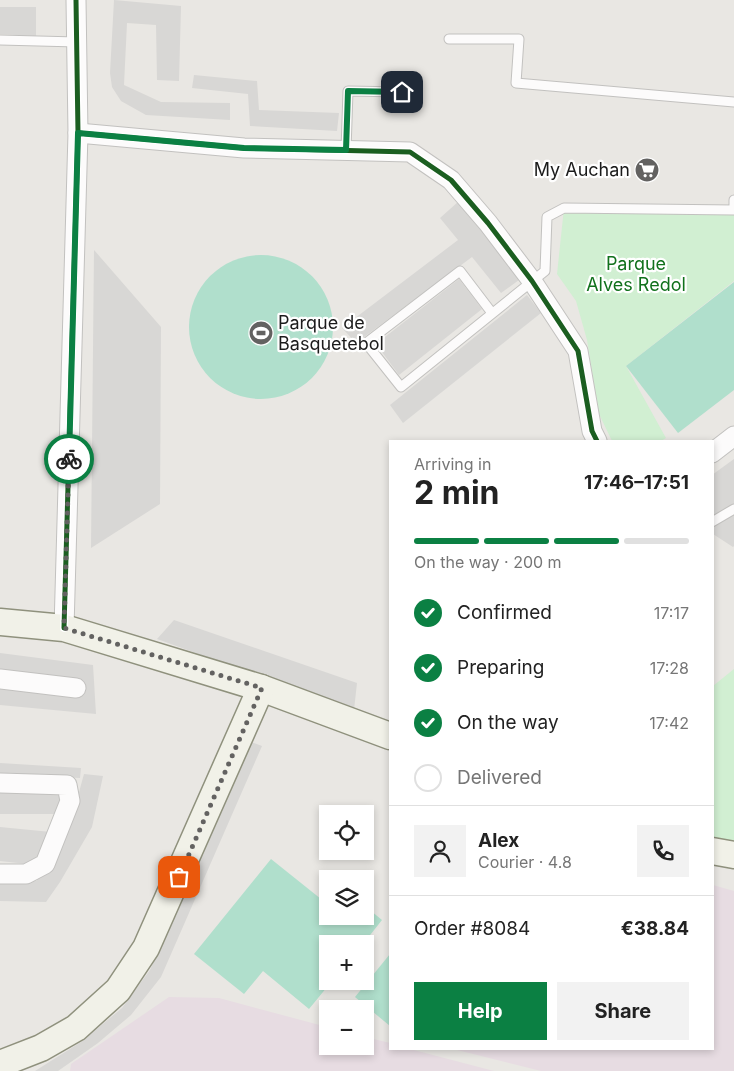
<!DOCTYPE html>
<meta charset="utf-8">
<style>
:root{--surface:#fff;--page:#f2f2f2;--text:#222;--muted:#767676;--line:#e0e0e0;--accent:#0b8043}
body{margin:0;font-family:Inter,sans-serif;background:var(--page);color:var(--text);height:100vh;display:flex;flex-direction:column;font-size:19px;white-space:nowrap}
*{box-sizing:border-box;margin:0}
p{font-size:16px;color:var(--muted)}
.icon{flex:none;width:28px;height:28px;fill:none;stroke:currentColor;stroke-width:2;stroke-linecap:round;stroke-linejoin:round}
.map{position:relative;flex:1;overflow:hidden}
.side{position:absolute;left:389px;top:440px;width:325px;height:610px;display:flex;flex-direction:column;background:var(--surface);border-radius:0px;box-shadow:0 2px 8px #0003}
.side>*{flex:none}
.controls{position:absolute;left:319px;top:805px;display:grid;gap:10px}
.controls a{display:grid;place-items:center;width:55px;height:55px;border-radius:0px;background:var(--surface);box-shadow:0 2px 8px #0003;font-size:25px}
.pin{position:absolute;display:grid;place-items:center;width:42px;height:42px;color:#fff;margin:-21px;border-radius:10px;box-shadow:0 2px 8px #0006}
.courier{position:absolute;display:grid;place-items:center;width:50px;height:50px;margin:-25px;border:4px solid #0b8043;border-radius:50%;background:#fff;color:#222;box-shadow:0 1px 6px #0007}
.head em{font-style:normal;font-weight:700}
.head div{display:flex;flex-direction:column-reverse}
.head{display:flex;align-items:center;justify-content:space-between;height:85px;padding:0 25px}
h1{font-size:32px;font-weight:700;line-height:38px}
.bar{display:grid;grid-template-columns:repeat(4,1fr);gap:8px 5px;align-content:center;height:60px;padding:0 25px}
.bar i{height:6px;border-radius:4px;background:var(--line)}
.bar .selected{background:var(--accent)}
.bar p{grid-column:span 4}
.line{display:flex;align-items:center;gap:12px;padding:0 25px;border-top:1px solid var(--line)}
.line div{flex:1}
.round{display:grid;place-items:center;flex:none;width:52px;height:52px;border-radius:0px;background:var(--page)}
ol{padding:0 25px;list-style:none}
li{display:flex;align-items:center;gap:15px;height:55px}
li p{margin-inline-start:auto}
li .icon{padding:5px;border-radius:50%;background:var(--accent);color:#fff;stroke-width:4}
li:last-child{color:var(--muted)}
li i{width:28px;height:28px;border:2px solid var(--line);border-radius:50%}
.primary-button{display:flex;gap:10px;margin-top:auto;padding:10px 25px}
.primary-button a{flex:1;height:58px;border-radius:0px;background:var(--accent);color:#fff;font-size:20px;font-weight:700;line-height:58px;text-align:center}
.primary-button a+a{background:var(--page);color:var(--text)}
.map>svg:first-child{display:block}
</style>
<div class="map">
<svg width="734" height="1071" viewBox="0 0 734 1071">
<rect width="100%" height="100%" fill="#e9e7e3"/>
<g fill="#d8d7d5">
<path d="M114 0 181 6 179 81 157 80 156 25 127 23 124 85 161 102 230 103V120L146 115 121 101 112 87 110 73Z"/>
<path d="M0 7H36V36L0 34Z"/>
<path d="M194 75 257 81 259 110 339 113 337 131 250 126 248 94 192 88Z"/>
<path d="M459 201 519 280 501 293 472 257 356 343 342 328 458 240 440 218Z"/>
<path d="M94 250 161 327 160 504 91 548Z"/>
<path d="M459 279 482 309 399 375 376 344Z"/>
<path d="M527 295 541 313 403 423 390 405Z"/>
<path d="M734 459V546L733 547 713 534 712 475Z"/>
<path d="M174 620 357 683 354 710 157 639Z"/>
<path d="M0 653 93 665 96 714 0 705Z"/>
<path d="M251 742 262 746 161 977 131 1015 98 1043 58 1071H35L81 1042 122 1008 150 970Z"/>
<path d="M0 763 81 768 80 778 0 774Z"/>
<path d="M84 774 103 776 92 827 60 882 46 902 0 901V880L36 881 53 866 70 825Z"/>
<path d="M0 788 62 789 61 814H0Z"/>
<path d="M0 827 51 832 41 857 27 864 0 861Z"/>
</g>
<g fill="#e7dce2">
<path d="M713 885 734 891V1071H541L453 1049H712Z"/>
<path d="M169 997 219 998 327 1027 328 1046H365V1037L390 1043V1049H410L494 1071H70L71 1064Z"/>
</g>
<g fill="#d1efd2">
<path d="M564 208 734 211V281L626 366 666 438 661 441H612L599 414 587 340 576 301 557 274Z"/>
<path d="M734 669V849L713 847V686Z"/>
</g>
<g fill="#b0dfcc">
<circle cx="261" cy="327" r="72"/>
<path d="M734 282V390L678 433 626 366Z"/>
<path d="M271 859 321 899 327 892 328 916H365V906L382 920 363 944H328V981H332L309 1009 263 971 244 994 194 954Z"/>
<path d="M390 954V1026L355 997Z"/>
</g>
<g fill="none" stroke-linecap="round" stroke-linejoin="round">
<defs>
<g id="lane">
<path d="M449 39H519L516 83 734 102"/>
<path d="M0 40 77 42"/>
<path d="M346 150 348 91 402 92"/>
<path d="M492 313 460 271 366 343 401 387 545 271 547 217 564 208 734 210V200"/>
<path d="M712 522 734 509"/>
</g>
<g id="street">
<path d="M78 133 244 148 410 152 451 180 488 223 532 281 578 351 592 431 597 441"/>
<path d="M712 453 734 436"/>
<path d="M64 628 78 133 76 0"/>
<path d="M0 679 76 688"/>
<path d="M0 783 67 785 70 801 45 864 26 874H0"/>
</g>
<g id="secondary">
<path d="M0 622 64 628 261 688 390 736"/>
<path d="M712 851 734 855"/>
<path d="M0 1064 41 1048 76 1028 118 990 146 948 261 688"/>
</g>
</defs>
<use href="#lane" stroke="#c2c1bf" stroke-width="11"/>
<use href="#street" stroke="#c2c1bf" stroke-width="21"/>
<use href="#secondary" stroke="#8f917d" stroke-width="29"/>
<use href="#lane" stroke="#fcfbfb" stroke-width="9"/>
<use href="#street" stroke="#fcfbfb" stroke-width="19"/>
<use href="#secondary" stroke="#f1f1e8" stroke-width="26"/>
<defs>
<g id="cycleway">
<path d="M78 133 244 148 410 152 451 180 488 223 532 281 578 351 592 431 597 441"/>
<path d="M64 628 78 133 76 0"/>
</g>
</defs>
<use href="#cycleway" stroke="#fff" stroke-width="8"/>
<use href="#cycleway" stroke="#1b5e20" stroke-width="5"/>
</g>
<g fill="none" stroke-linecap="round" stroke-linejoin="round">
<path stroke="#636261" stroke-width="5" stroke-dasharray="0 9" d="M69 459 64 628 262 688 179 877"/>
<path stroke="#0b8043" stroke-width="6" d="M69 459 78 133 244 148 346 150 348 91 402 92"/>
</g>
<defs>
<symbol id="supermarket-disc" viewBox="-11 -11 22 22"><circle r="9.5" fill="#636261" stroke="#fff"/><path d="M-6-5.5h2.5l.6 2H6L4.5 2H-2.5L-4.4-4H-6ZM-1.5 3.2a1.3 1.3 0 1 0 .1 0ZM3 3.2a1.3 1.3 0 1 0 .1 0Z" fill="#fff"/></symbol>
<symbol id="stadium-disc" viewBox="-11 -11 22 22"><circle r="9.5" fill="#636261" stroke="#fff"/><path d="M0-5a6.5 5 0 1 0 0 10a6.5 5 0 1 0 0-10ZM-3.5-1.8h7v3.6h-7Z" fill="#fff"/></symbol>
</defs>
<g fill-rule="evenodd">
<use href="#supermarket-disc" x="633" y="156" width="28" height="28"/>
<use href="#stadium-disc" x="247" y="319" width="28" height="28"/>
</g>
<g text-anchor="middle" stroke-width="4.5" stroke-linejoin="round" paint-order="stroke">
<g font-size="18" fill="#1b1b1b" stroke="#fff" text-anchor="end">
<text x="630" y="176">My Auchan</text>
<text x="278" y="329" text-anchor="start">Parque de<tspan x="278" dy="21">Basquetebol</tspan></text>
</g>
<g font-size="18" fill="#11711c" stroke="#fff">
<text x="636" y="270">Parque<tspan x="636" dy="21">Alves Redol</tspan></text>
</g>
</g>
</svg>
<div class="controls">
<a><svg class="icon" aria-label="locate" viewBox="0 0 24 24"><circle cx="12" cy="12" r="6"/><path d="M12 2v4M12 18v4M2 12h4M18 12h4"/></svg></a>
<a><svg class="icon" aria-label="layers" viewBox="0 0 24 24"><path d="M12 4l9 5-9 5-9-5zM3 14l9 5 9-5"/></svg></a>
<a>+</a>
<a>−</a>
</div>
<div class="pin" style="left:179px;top:877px;background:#ea580c"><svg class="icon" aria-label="bag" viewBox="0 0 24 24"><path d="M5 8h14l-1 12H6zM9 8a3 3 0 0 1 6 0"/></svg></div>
<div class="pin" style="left:402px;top:92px;background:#1f2937"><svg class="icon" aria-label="home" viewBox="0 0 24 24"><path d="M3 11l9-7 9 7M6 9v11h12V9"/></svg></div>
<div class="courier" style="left:69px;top:459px"><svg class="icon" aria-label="bike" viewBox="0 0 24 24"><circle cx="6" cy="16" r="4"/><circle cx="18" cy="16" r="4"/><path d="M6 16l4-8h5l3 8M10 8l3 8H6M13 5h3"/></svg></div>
<section class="side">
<div class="head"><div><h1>2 min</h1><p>Arriving in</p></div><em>17:46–17:51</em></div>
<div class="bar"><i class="selected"></i><i class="selected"></i><i class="selected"></i><i></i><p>On the way · 200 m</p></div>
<ol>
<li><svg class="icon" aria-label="check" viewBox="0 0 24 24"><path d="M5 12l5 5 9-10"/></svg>Confirmed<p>17:17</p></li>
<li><svg class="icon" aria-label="check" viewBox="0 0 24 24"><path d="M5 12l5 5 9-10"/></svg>Preparing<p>17:28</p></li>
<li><svg class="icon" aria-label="check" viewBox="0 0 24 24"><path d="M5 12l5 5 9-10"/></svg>On the way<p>17:42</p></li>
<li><i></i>Delivered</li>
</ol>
<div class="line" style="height:90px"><a class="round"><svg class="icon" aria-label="person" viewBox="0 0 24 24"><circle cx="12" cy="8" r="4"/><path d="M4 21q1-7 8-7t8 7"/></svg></a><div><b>Alex</b><p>Courier · 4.8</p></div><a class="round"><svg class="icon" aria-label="phone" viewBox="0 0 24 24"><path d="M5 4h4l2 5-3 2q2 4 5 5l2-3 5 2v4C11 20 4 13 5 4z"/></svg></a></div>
<div class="line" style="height:65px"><div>Order #8084</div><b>€38.84</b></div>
<div class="primary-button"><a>Help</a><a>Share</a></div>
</section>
</div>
